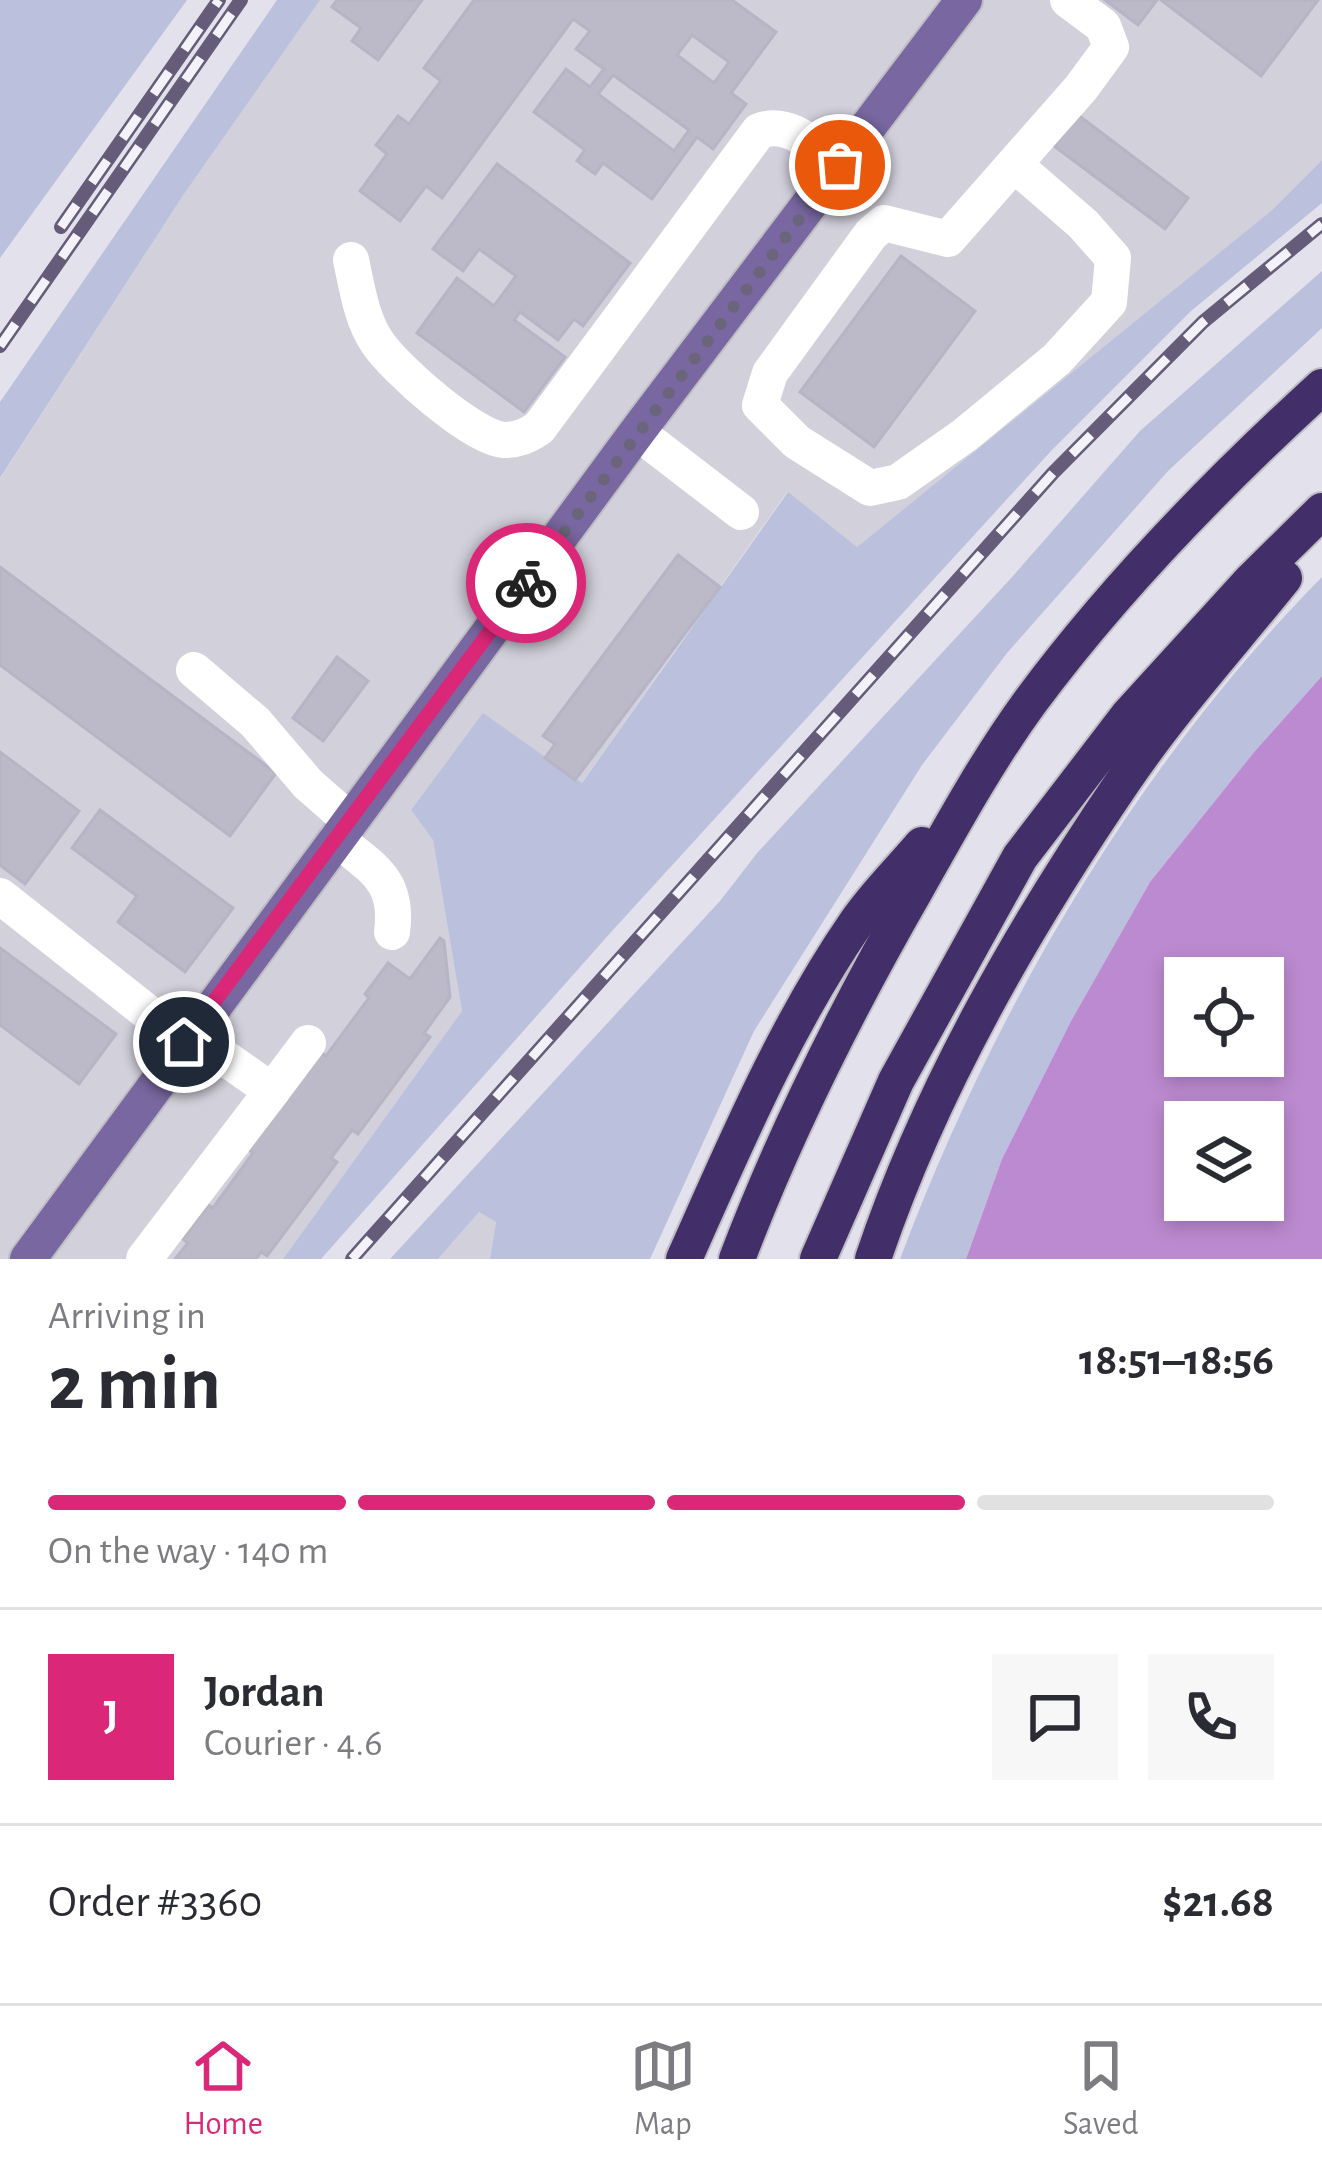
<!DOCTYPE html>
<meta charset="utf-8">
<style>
:root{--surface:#fff;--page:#f7f7f7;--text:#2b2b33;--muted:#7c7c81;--line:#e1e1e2;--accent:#db2777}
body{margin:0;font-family:"Alegreya Sans",sans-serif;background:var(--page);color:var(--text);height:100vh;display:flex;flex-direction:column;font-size:45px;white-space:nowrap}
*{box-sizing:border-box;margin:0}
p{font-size:39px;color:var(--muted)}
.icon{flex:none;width:66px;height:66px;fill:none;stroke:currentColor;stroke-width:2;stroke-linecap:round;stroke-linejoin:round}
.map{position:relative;height:1259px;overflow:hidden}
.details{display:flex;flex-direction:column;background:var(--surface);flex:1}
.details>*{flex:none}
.controls{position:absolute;left:1164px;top:957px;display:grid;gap:24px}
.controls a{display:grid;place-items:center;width:120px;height:120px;border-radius:0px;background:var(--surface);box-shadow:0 6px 18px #0003;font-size:60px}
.pin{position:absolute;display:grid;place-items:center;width:102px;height:102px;color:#fff;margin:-51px;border:6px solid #fff;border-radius:50%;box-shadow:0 3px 12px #0007}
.courier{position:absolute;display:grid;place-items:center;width:120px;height:120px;margin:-60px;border:9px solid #db2777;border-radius:50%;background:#fff;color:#222;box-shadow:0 3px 15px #0007}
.head em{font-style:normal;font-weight:700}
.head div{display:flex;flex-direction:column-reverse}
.head{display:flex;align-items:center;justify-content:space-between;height:204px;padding:0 48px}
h1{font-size:78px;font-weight:700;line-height:90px}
.bar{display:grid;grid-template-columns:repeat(4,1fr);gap:18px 12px;align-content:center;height:144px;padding:0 48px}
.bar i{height:15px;border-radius:9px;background:var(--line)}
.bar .current{background:var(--accent)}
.bar p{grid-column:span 4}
.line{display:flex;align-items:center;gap:30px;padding:0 48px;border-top:3px solid var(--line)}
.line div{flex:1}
.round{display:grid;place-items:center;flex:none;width:126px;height:126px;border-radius:0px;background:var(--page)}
.dock{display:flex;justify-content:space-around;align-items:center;height:168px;border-top:3px solid var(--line);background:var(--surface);font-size:33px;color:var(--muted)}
.dock a{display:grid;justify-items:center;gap:6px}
.dock .current{color:var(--accent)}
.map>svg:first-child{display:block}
</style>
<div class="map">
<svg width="1322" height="1259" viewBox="0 0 1322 1259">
<rect width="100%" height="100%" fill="#e2e1ec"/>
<g fill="#d1d0db">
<path d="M320 0H1322V160L1272 210 857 547 787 492 581 784 483 714 411 810 433 840 462 1011 283 1259H0V479L184 194Z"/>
<path d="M479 1212 496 1222 490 1259H438Z"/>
</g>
<g fill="#bbc0dc">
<path d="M0 0H187L0 258Z"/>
<path d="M277 0H320L184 194 0 478V402Z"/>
<path d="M1322 160V203L1191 311 1051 451 612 931 321 1259H283L462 1011 433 840 411 810 483 713 582 783 788 492 857 547 1272 210Z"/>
<path d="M1322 271V328L1168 471 1007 653 922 765 754 1031 650 1259H490L496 1222 479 1212 438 1259H390L720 901 758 852 1013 576 1140 431Z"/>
<path d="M1322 577V676L1255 751 1150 882 1071 1021 1002 1159 966 1259H900C994 1010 1134 768 1322 577Z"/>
</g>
<path fill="#bc8ad0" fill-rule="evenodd" d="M1322 676V1259H966L1002 1159 1071 1021 1150 882 1255 751ZM1185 978H1263V1056H1185ZM1185 1122H1263V1200H1185Z"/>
<g fill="#bcbac9" stroke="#b6b4c5" stroke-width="3" fill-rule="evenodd">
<path d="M337 0H422L378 60 352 41 361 28 332 7Z"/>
<path d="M474 0H732L776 32 731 93 746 104 713 149 697 137 652 199 603 163 595 174 577 161 585 150 534 112 566 69 590 87 604 69 576 49 590 31 573 19 442 198 426 186 400 221 360 191 387 154 376 145 398 116 409 124 441 81 424 68ZM692 35 729 62 714 83 677 55ZM613 75 689 130 674 151 598 94Z"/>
<path d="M1105 0H1157L1138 25Z"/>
<path d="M1161 0H1318L1261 76Z"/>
<path d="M1078 115 1188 198 1165 229 1054 146Z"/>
<path d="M497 164 630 263 583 326 574 319 558 340 520 312 514 320 565 357 524 412 417 333 457 278 494 306 516 276 479 249 463 271 433 249Z"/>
<path d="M901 256 975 311 874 447 800 392Z"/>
<path d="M678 555 720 587 575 780 545 758 555 744 543 736Z"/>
<path d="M0 567 276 773 230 836 0 665Z"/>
<path d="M337 657 368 681 323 741 293 718Z"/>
<path d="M0 752 79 811 25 884 0 865Z"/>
<path d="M100 810 233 908 185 972 118 922 137 896 72 848Z"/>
<path d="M440 938 444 941 450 997 424 1033 430 1037 358 1134 352 1130 331 1158 337 1162 267 1256 261 1252 256 1259H175L188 1243 183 1239 208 1205 213 1208 253 1153 248 1149 320 1052 326 1056 369 998 365 994 388 963 410 979Z"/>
<path d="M0 948 116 1034 79 1084 0 1025Z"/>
</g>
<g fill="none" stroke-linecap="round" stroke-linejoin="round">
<defs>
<path id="major" d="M28 1259 637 432 964 0"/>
<g id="highway">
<path d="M684 1259C735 1145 785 1026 856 923 875 895 900 871 922 845"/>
<path d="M737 1259C786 1130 847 1009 916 889 952 825 987 761 1030 702 1115 587 1217 483 1322 387"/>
<path d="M818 1259 896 1081 1020 857 1128 716 1252 580 1322 511"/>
<path d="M873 1259C930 1089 1024 927 1124 780 1172 709 1231 644 1284 578"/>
</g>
</defs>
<use href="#major" stroke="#bfbdc4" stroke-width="40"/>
<use href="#highway" stroke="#bfbdc4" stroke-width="40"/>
<g stroke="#fff" stroke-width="36">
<path d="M1015 165 1083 224 1113 258 1109 302 1057 359 965 435 898 482 870 488 797 442 760 405 770 373 871 234 884 223 948 239 1081 88 1111 47 1103 26 1068 0"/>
<path d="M351 260C357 287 361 318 377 342 394 368 473 438 504 440 518 440 527 436 539 428L759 131C790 119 816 148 840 165"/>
<path d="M637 432 741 512"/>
<path d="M194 670 255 722 308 784 350 821"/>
<path d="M337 839C373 869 399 880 392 932"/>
<path d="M0 896 185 1042"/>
<path d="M272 1091 308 1043"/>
<path d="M144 1259 272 1091 191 1034"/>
</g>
<use href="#major" stroke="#7867a0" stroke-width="36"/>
<use href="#highway" stroke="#422e68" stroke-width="36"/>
<defs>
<g id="rail">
<path d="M61 227 219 0"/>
<path d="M0 346 241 0"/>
<path d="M352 1259 1053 473 1203 322 1322 224"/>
</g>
</defs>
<use href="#rail" stroke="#645c78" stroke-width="14"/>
<use href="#rail" stroke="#f2f2f8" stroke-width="9" stroke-dasharray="27" stroke-linecap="butt"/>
</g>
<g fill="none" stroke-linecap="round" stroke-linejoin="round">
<path stroke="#6a657a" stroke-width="12" stroke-dasharray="0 21.6" d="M526 583 840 165"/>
<path stroke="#db2777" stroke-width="15" d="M184 1042 526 583"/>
</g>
</svg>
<div class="controls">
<a><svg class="icon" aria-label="locate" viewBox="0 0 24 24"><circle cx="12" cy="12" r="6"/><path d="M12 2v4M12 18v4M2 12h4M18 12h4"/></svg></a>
<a><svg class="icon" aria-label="layers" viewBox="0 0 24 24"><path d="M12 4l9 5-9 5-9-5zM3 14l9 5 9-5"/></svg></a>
</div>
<div class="pin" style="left:840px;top:165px;background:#ea580c"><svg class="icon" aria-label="bag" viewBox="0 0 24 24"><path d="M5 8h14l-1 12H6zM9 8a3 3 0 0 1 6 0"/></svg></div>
<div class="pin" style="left:184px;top:1042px;background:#1f2937"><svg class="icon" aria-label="home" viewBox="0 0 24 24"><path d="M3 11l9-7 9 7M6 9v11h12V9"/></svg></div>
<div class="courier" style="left:526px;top:583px"><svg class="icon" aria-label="bike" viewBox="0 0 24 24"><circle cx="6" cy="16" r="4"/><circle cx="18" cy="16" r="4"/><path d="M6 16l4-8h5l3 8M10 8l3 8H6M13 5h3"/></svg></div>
</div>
<section class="details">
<div class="head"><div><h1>2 min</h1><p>Arriving in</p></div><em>18:51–18:56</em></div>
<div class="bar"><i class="current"></i><i class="current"></i><i class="current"></i><i></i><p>On the way · 140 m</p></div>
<div class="line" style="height:216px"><b class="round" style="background:var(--accent);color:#fff">J</b><div><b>Jordan</b><p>Courier · 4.6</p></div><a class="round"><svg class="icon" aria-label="chat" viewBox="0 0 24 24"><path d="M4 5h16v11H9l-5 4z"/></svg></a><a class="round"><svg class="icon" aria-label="phone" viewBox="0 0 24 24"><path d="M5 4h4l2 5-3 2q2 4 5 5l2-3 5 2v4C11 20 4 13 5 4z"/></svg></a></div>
<div class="line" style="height:156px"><div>Order #3360</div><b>$21.68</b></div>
</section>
<nav class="dock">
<a class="current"><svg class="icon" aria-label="home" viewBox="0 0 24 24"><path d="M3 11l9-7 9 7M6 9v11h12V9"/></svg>Home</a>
<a><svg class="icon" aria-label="map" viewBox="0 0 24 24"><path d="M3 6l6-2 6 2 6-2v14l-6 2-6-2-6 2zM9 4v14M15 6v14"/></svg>Map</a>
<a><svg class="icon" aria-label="saved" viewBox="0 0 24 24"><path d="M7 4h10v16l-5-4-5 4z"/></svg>Saved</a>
</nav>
